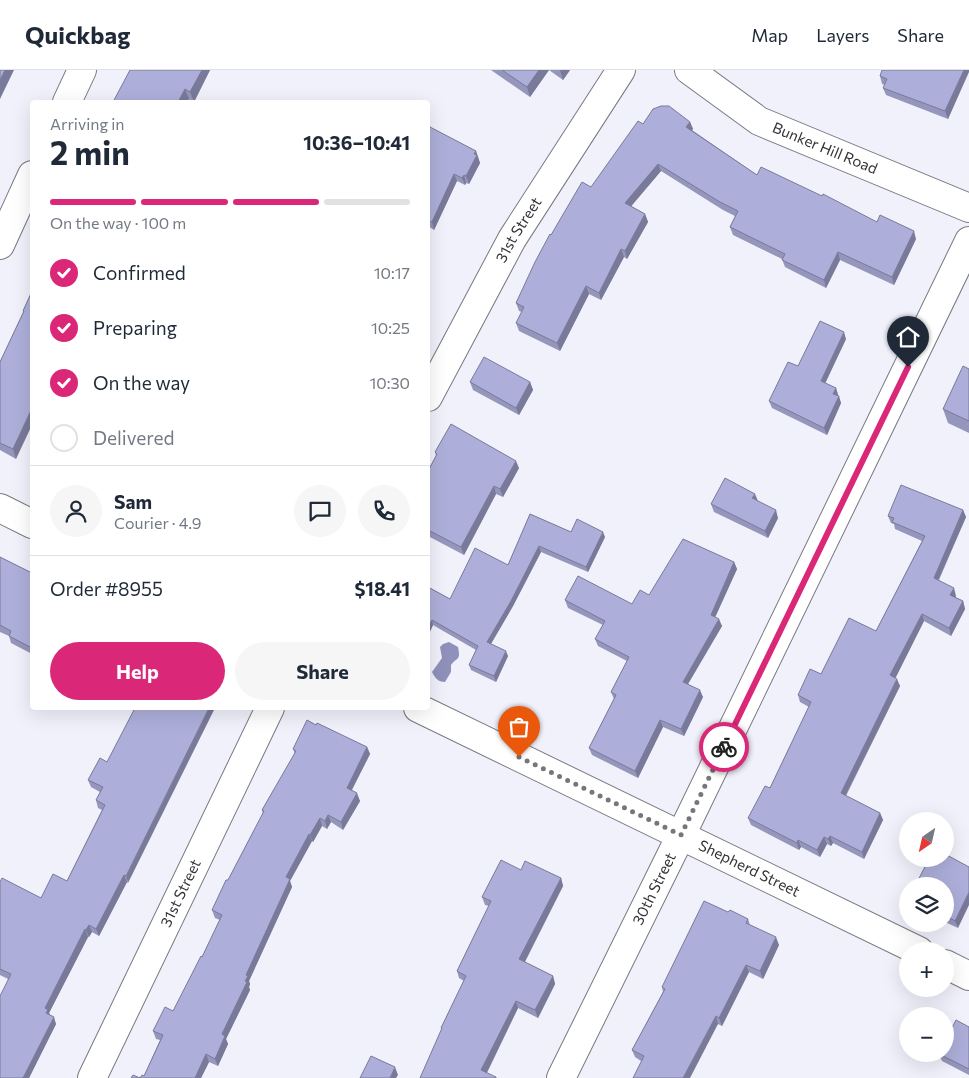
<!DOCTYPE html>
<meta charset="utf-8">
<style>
:root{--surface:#fff;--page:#f6f6f7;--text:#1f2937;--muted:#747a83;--line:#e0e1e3;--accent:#db2777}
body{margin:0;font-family:Commissioner,sans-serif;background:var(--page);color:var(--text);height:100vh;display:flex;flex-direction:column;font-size:19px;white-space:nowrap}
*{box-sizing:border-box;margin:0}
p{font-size:16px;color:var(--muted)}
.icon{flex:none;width:28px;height:28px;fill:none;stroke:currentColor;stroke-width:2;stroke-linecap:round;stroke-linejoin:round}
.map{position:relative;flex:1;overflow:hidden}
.sheet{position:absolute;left:30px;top:30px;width:400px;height:610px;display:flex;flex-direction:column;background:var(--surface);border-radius:5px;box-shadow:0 5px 20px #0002}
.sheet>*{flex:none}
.needle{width:32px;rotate:214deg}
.fabs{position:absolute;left:899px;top:742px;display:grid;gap:10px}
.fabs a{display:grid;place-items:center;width:55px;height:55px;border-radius:50%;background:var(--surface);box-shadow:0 5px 20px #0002;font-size:25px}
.pin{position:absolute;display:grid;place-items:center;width:42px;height:42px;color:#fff;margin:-51px -21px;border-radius:50% 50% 50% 0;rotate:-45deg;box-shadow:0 0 5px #0007}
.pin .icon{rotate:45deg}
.courier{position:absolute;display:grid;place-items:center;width:50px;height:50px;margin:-25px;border:4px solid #db2777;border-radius:50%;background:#fff;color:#222;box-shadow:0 1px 6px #0007}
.headline em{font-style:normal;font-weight:700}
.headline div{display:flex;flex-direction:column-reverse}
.headline{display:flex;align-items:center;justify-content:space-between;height:85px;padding:0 20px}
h1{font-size:32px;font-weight:700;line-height:38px}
.bar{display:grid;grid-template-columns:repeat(4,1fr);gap:8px 5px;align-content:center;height:60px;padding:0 20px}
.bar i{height:6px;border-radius:4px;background:var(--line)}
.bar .on{background:var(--accent)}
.bar p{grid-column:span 4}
.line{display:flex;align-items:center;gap:12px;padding:0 20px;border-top:1px solid var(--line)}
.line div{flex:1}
.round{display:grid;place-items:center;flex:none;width:52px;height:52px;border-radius:26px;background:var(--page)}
ol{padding:0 20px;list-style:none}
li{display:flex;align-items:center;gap:15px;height:55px}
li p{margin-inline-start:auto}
li .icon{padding:5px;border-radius:50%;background:var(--accent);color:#fff;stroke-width:4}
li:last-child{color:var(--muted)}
li i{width:28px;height:28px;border:2px solid var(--line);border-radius:50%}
.cta{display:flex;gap:10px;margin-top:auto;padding:10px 20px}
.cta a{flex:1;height:58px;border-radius:30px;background:var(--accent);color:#fff;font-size:20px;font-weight:700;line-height:58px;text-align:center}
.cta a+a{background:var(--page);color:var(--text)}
header{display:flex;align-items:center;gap:30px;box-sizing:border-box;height:70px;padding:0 25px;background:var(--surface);border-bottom:1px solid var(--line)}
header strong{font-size:24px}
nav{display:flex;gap:28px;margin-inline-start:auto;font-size:18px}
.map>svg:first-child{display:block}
</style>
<header>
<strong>Quickbag</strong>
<nav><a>Map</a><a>Layers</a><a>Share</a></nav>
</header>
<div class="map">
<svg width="969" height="1008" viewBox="0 0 969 1008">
<rect width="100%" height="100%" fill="#f0f1fb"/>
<path fill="#8f91ba" d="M449 572 458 577C461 591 457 587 451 595V602L445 612C438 612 435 608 432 602L442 588 440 577 443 574Z"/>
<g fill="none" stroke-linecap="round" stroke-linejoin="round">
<defs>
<g id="street">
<path id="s1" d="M689 0 759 51 969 138"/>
<path d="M67 32 82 0"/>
<path d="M0 175 32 105"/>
<path id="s2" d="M428 327 512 169 621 0"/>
<path d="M0 438 32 454"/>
<path id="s3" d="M418 638 919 881"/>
<path d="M945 894 969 906"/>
<path id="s4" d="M92 1008 270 638"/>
<path id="s5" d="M561 1008 686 755 969 171"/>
</g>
</defs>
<use href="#street" stroke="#787981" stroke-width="30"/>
<use href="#street" stroke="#fff" stroke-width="28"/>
</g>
<g fill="#9596bb">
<path d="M130 0H210L194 32Z"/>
<path d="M491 0H570L563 10 549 0 530 27Z"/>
<path d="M969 0 948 49 886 25 883 18 885 15 882 14 880 6Z"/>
<path d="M690 52 693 59 692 60 757 105 916 169 894 215 840 190 826 218 785 197 782 189 733 165 730 157 735 146 723 140 661 101 631 136 645 144 648 152 627 189 624 187 601 230 589 224 560 281 519 261 516 253 522 242 519 241 516 233 551 165 591 117Z"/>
<path d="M428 62 476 81 480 93 469 114 466 113 465 115 457 111 434 160 428 156Z"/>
<path d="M32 221 16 389 0 380V292L23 243V241Z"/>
<path d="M846 269 825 313 836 318 838 325V326L841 333 827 365 772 338 769 331 798 296Z"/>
<path d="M969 299V363L948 353 943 339Z"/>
<path d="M470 312H530L533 320 519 345 473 320Z"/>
<path d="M435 382 519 398 503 427 496 424 464 485 428 466V401L436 386Z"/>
<path d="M758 431 778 448 768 468 714 442 711 434Z"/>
<path d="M963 440 966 447 939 510 956 526 955 527 963 531 965 539 951 566 924 551 895 608 900 616 846 726 880 743 883 750 864 789 833 773 831 776 827 774 820 787 801 777 799 780 751 755 748 748 770 718 809 637 800 632 798 625 821 604 876 561 922 471 895 459 894 454 891 453 888 446Z"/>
<path d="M530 444 571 462 605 467 588 502 541 482 513 536 491 574 508 586 496 612 471 600 469 595 476 580 433 555 428 566V517L450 529 508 495Z"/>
<path d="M0 487 32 503V584L11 573 9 566 0 562Z"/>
<path d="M734 492 737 499 715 547 722 556 688 614 703 627 684 666 663 657 638 708 592 685 589 678 614 629 611 622 627 591 598 576 595 569 603 555 568 538 565 530 632 534 649 525Z"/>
<path d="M316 655 367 677 370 684 352 720 360 731 343 760 331 752 327 759 322 756 313 772 312 771 290 811 292 817 249 911 250 914 249 917 250 920 226 969 228 974 218 996 209 992 201 1008H131H140L144 1006 160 970 156 969 153 961 173 941 202 887 220 850 215 848 212 840 263 744 262 740 295 684 293 679Z"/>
<path d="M100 688 128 813 127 812 99 866 92 862 89 867H88L49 943 56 954 29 1008H0L8 909 0 905V812L41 828 67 811 102 740 98 738 96 730 100 722 91 717 88 710Z"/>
<path d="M945 789 958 858 945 852Z"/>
<path d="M521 800 561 808 563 816 525 892 553 906 555 914 538 948 518 938 487 1003 496 1008H420L442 960 441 958 464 911 459 908 457 901 489 836 485 835 482 827Z"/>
<path d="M728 842 748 849 750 855 779 875 763 909 749 902 722 956 718 954 641 991 635 987 632 980 663 922 662 917Z"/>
<path d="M969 957V1005L942 991 939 984Z"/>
</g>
<g fill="#797a99">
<path d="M5 0H14L0 29V10Z"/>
<path d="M202 0H210L194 32 190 22Z"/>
<path d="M539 0H549L530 27 527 17Z"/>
<path d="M560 0H570L563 10Z"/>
<path d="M964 0H969V2L948 49 945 41Z"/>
<path d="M185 19 189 29 187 32H178Z"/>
<path d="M690 52 693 59 689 64 686 57Z"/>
<path d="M476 81 480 93 469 114 466 106Z"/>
<path d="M658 94 661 101 628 140 625 133Z"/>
<path d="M454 104 457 111 434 160 432 152Z"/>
<path d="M464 105 466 113 465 115 462 108Z"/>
<path d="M645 144 648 152 627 189 625 181Z"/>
<path d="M914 161 916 169 894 215 892 207Z"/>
<path d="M621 179 624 187 601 230 599 223Z"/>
<path d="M838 182 840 190 826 218 824 210Z"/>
<path d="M586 216 589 224 560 281 557 273Z"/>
<path d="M844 262 846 269 823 318 821 311Z"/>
<path d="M530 312 533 320 519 345 516 338Z"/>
<path d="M836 318 838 325 836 331 833 324Z"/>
<path d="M839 326 841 333 827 365 824 358Z"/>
<path d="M32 338V355L16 389 13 379Z"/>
<path d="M516 391 519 398 503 427 500 419Z"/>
<path d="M494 416 496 424 464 485 461 477Z"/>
<path d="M755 424 758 431 752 428Z"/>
<path d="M776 440 778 448 768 468 765 461Z"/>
<path d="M963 440 966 447 936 515 934 508Z"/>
<path d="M603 462 605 467 588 502 586 497Z"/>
<path d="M539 476 541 482 513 536 489 577 487 572Z"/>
<path d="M734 492 737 499 713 552 711 545Z"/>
<path d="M954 518 956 526 953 532 950 525Z"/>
<path d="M963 531 965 539 951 566 949 558Z"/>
<path d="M922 544 924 551 893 613 890 605Z"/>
<path d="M719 549 722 556 685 619 683 612Z"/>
<path d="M432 550 433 555 428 566V557Z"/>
<path d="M506 581 508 586 496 612 494 606Z"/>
<path d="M897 609 900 616 843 730 841 723Z"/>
<path d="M700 620 703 627 684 666 681 659Z"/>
<path d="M209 638H215L128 813 126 806Z"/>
<path d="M660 650 663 657 638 708 635 701Z"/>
<path d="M367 677 370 684 349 725 347 718Z"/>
<path d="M357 723 360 731 343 760 341 752Z"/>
<path d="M880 743 883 750 864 789 862 782Z"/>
<path d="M328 745 331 752 327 759 325 751Z"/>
<path d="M320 748 322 756 313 772 310 765Z"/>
<path d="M309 764 312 771 290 811 292 817 249 911 250 914 249 917 250 920 226 969 228 974 218 996 215 989 222 964 245 911 246 905 286 807Z"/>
<path d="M830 766 833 773 831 776 828 769Z"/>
<path d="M824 767 827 774 820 787 817 780Z"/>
<path d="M798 770 801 777 799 780 797 773Z"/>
<path d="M124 805 127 812 99 866 96 859Z"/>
<path d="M561 808 563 816 522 897 519 889Z"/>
<path d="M969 822V835L958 858 955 851Z"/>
<path d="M89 855 92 862 89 867 86 860Z"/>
<path d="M85 859 88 867 49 943 51 947 49 951 45 938Z"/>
<path d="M776 867 779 875 763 909 760 901Z"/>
<path d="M746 895 749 902 722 956 719 948Z"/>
<path d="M553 906 555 914 538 948 535 940Z"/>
<path d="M516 931 518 938 484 1008 481 1000Z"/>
<path d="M716 946 718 954 690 1008H683Z"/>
<path d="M54 947 56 954 29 1008H23Z"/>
<path d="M206 984 209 992 201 1008H195Z"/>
<path d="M395 997 398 1005 396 1008H390Z"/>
</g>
<g fill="#adafda" stroke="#797a99">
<path d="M0 0H5L0 10Z"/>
<path d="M130 0H202L190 22 185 19 178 32H113Z"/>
<path d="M502 0H539L527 17Z"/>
<path d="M882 0H964L945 41 883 18 887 9 880 6Z"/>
<path d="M661 36H669L690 52 686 57 757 105 761 97 822 126 823 124 877 152 880 145 914 161 892 207 838 182 824 210 782 190 785 184 730 157 738 141 720 132 658 94 625 133 645 144 625 181 621 179 599 223 586 216 557 273 516 253 524 237 516 233 535 192 550 164 551 165 582 112 591 117 638 51 643 54 653 39Z"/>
<path d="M430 57 476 81 474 84 477 85 466 106 464 105 462 108 454 104 432 152 428 150V62Z"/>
<path d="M32 221V338L13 379 0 373V292L24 241H23Z"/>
<path d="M820 251 844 262 821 311 836 318 833 324 839 326 824 358 769 331 788 292 798 296Z"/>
<path d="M484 287 530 312 516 338 470 312Z"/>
<path d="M963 296 969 299V351L943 339Z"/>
<path d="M451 354 516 391 500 419 494 416 461 477 428 460V401L437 384 435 382Z"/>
<path d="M725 408 755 424 752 428 776 440 765 461 711 434Z"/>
<path d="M901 415 963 440 934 508 954 518 950 525 963 531 949 558 922 544 890 605 897 609 841 723 880 743 862 782 830 766 828 769 824 767 817 780 798 770 797 773 748 748 765 716 770 718 811 632 798 625 810 599 821 604 849 548 876 561 925 466 892 452 894 448 888 446Z"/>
<path d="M530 444 571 462 577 449 603 462 586 497 539 476 511 531 487 572 506 581 494 606 469 595 478 576 432 550 428 557V517L450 529 475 478 508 495Z"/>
<path d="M683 469 734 492 711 545 719 549 683 612 700 620 681 659 660 650 635 701 589 678 616 625 611 622 629 587 595 569 605 551 565 530 578 506 632 534 640 520 649 525Z"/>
<path d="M0 487 32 503V578L9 566 11 561 0 555Z"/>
<path d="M135 638H209L126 806 124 805 96 859 89 855 86 860 85 859 45 938 48 940 46 943 54 947 23 1008H0V926L11 904 0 899V812L2 808 41 828 53 804 67 811 105 735 96 730 103 717 88 710 100 688 107 692Z"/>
<path d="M307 650 316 655 317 653 367 677 347 718 357 723 341 752 328 745 325 751 320 748 310 765 309 764 286 807 290 809 246 905 248 906 245 911 247 912 222 964 225 966 215 989 206 984 195 1008H131L133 1005 140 1008 142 1005 144 1006 163 965 153 961 165 937 173 941 201 886 202 887 222 845 212 840 226 810H228L264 741 262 740 296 681 293 679Z"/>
<path d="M945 784 969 797V822L955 851 945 845V816H915L929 789H945Z"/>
<path d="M501 790 521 800 525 791 561 808 519 889 553 906 535 940 516 931 481 1000 496 1007V1008H420L442 958H441L466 906 457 901 491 831 482 827Z"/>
<path d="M704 831 728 842 730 840 748 849 746 853 776 867 760 901 746 895 719 948 716 946 683 1008H633L644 986 632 980 665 919 662 917Z"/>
<path d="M956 950 969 957V999L939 984H945V971Z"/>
<path d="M371 986 395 997 390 1008H360Z"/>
</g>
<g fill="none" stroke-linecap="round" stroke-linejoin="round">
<path stroke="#76767c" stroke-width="5" stroke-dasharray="0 9" d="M519 687 681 765 724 677"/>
<path stroke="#db2777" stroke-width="6" d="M724 677 908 297"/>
</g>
<g text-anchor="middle" stroke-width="4" stroke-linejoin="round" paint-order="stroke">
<g font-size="15" fill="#343438" stroke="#f0f1fb">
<text dy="5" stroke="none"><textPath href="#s1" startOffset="158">Bunker Hill Road</textPath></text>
<text dy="5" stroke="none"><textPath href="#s2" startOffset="190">31st Street</textPath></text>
<text dy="5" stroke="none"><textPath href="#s3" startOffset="368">Shepherd Street</textPath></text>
<text dy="5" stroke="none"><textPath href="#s5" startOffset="211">30th Street</textPath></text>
<text dy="5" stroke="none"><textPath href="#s4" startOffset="205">31st Street</textPath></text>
</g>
</g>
</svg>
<div class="fabs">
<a><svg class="needle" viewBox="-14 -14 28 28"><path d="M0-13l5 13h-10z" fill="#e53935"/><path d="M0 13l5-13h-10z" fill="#747a83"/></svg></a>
<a><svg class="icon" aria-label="layers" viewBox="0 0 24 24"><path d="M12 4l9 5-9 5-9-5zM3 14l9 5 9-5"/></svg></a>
<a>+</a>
<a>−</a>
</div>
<div class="pin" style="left:519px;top:687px;background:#ea580c"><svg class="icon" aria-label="bag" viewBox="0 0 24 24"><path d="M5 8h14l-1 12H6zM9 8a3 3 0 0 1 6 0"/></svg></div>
<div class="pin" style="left:908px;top:297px;background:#1f2937"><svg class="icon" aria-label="home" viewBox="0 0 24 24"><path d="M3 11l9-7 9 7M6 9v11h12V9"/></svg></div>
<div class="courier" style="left:724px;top:677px"><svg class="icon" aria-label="bike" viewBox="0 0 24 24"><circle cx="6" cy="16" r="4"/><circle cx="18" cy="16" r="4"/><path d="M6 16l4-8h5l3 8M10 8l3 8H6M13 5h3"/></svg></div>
<section class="sheet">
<div class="headline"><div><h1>2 min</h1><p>Arriving in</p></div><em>10:36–10:41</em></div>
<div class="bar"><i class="on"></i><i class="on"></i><i class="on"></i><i></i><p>On the way · 100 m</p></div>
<ol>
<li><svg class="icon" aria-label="check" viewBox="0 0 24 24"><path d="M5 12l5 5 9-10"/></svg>Confirmed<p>10:17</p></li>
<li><svg class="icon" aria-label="check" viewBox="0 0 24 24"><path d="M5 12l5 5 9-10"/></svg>Preparing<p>10:25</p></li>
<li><svg class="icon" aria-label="check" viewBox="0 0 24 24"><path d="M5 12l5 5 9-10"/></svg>On the way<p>10:30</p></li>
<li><i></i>Delivered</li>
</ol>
<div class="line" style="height:90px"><a class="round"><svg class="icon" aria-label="person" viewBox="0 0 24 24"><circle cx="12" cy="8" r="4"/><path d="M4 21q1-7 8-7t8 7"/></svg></a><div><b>Sam</b><p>Courier · 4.9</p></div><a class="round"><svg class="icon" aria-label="chat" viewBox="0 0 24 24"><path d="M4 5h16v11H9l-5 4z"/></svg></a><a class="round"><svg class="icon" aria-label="phone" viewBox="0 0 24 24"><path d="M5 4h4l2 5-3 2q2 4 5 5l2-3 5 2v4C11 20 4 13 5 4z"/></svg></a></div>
<div class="line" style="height:65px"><div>Order #8955</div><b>$18.41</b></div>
<div class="cta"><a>Help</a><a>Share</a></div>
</section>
</div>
